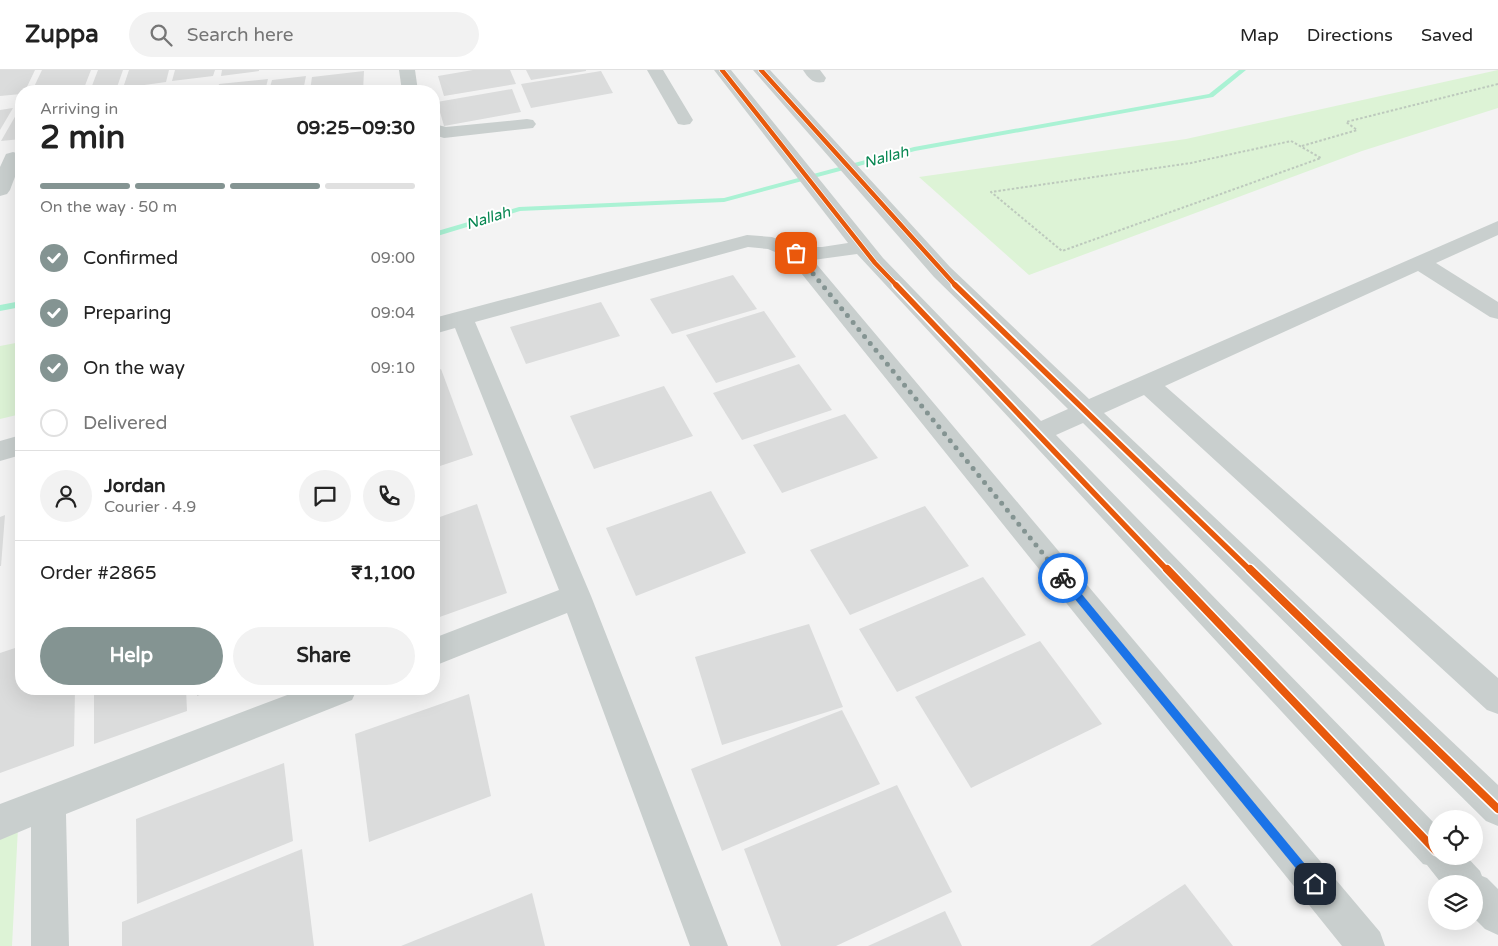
<!DOCTYPE html>
<meta charset="utf-8">
<style>
:root{--surface:#fff;--page:#f2f2f2;--text:#222;--muted:#767676;--line:#e0e0e0;--accent:#849492}
body{margin:0;font-family:"Varela Round",sans-serif;background:var(--page);color:var(--text);height:100vh;display:flex;flex-direction:column;font-size:19px;white-space:nowrap}
*{box-sizing:border-box;margin:0}
p{font-size:16px;color:var(--muted)}
.icon{flex:none;width:28px;height:28px;fill:none;stroke:currentColor;stroke-width:2;stroke-linecap:round;stroke-linejoin:round}
.map{position:relative;flex:1;overflow:hidden}
.sheet{position:absolute;left:15px;top:15px;width:425px;height:610px;display:flex;flex-direction:column;background:var(--surface);border-radius:20px;box-shadow:0 5px 20px #0002}
.sheet>*{flex:none}
.tools{position:absolute;left:1428px;top:740px;display:grid;gap:10px}
.tools a{display:grid;place-items:center;width:55px;height:55px;border-radius:50%;background:var(--surface);box-shadow:0 5px 20px #0002;font-size:25px}
.pin{position:absolute;display:grid;place-items:center;width:42px;height:42px;color:#fff;margin:-21px;border-radius:10px;box-shadow:0 2px 8px #0006}
.courier{position:absolute;display:grid;place-items:center;width:50px;height:50px;margin:-25px;border:4px solid #1a73e8;border-radius:50%;background:#fff;color:#222;box-shadow:0 1px 6px #0007}
.overview em{font-style:normal;font-weight:700}
.overview div{display:flex;flex-direction:column-reverse}
.overview{display:flex;align-items:center;justify-content:space-between;height:85px;padding:0 25px}
h1{font-size:32px;font-weight:700;line-height:38px}
.bar{display:grid;grid-template-columns:repeat(4,1fr);gap:8px 5px;align-content:center;height:60px;padding:0 25px}
.bar i{height:6px;border-radius:4px;background:var(--line)}
.bar .active{background:var(--accent)}
.bar p{grid-column:span 4}
.line{display:flex;align-items:center;gap:12px;padding:0 25px;border-top:1px solid var(--line)}
.line div{flex:1}
.round{display:grid;place-items:center;flex:none;width:52px;height:52px;border-radius:26px;background:var(--page)}
ol{padding:0 25px;list-style:none}
li{display:flex;align-items:center;gap:15px;height:55px}
li p{margin-inline-start:auto}
li .icon{padding:5px;border-radius:50%;background:var(--accent);color:#fff;stroke-width:4}
li:last-child{color:var(--muted)}
li i{width:28px;height:28px;border:2px solid var(--line);border-radius:50%}
.primary-button{display:flex;gap:10px;margin-top:auto;padding:10px 25px}
.primary-button a{flex:1;height:58px;border-radius:30px;background:var(--accent);color:#fff;font-size:20px;font-weight:700;line-height:58px;text-align:center}
.primary-button a+a{background:var(--page);color:var(--text)}
header{display:flex;align-items:center;gap:30px;box-sizing:border-box;height:70px;padding:0 25px;background:var(--surface);border-bottom:1px solid var(--line)}
header strong{font-size:24px}
nav{display:flex;gap:28px;margin-inline-start:auto;font-size:18px}
.search{width:350px;height:45px;background:var(--page);display:flex;align-items:center;gap:12px;box-sizing:border-box;padding:0 18px;border-radius:28px;color:var(--muted);font-size:19px}
.map>svg:first-child{display:block}
</style>
<header>
<strong>Zuppa</strong>
<div class="search"><svg class="icon" aria-label="search" viewBox="0 0 24 24"><circle cx="10" cy="10" r="6"/><path d="M15 15l6 6"/></svg>Search here</div>
<nav><a>Map</a><a>Directions</a><a>Saved</a></nav>
</header>
<div class="map">
<svg width="1498" height="876" viewBox="0 0 1498 876">
<rect width="100%" height="100%" fill="#f3f3f3"/>
<g fill="#ddf3d6">
<path d="M1498 0V38L1362 81 1029 205 919 107 1186 69Z"/>
<path d="M21 272V344L0 349V276Z"/>
<path d="M18 757 12 876H0V764Z"/>
</g>
<g fill="none" stroke-linecap="round" stroke-linejoin="round">
<g fill="#aaf2d4" fill-rule="evenodd">
<path d="M1239 0H1246L1213 27 915 81 724 132 520 141 434 167V162L519 137 724 128 914 77 1209 24Z"/>
<path d="M21 231V237L0 241V235Z"/>
</g>
</g>
<g fill="#dbdcdc">
<path d="M0 0H35L25 21H21V24L0 26Z"/>
<path d="M42 0H91L84 18 57 21H32Z"/>
<path d="M98 0H123L117 17 90 21Z"/>
<path d="M129 0H169L166 12 123 18Z"/>
<path d="M175 0H215L213 6 172 11Z"/>
<path d="M222 0H259V1L221 6Z"/>
<path d="M473 0H510L516 14 444 26 438 6Z"/>
<path d="M526 0H586V1L531 10Z"/>
<path d="M364 1 363 21H310L312 7Z"/>
<path d="M601 1 613 23 531 38 521 14Z"/>
<path d="M306 6 303 21H269L272 10Z"/>
<path d="M268 9 265 21H217L219 14Z"/>
<path d="M214 16 213 21H179V20Z"/>
<path d="M512 19 521 42 444 56 437 32Z"/>
<path d="M13 38 0 60V40Z"/>
<path d="M20 38H21V69L1 71Z"/>
<path d="M733 205 757 239 672 264 650 229Z"/>
<path d="M601 232 620 266 526 294 510 257Z"/>
<path d="M764 241 796 287 716 313 686 265Z"/>
<path d="M799 294 832 340 742 370 713 323Z"/>
<path d="M441 299 473 385 434 398V301Z"/>
<path d="M664 316 693 366 594 399 570 346Z"/>
<path d="M845 344 878 388 782 423 753 375Z"/>
<path d="M711 421 746 483 636 526 606 458Z"/>
<path d="M477 434 507 523 434 549V449Z"/>
<path d="M925 436 969 496 850 545 810 480Z"/>
<path d="M5 445 1 496H0V447Z"/>
<path d="M983 507 1026 565 897 622 859 559Z"/>
<path d="M809 554 843 637 722 675 695 587Z"/>
<path d="M1040 571 1102 654 971 718 915 627Z"/>
<path d="M21 576V619H75L74 676 0 703V583Z"/>
<path d="M94 619H186L187 641 94 674Z"/>
<path d="M197 619H216L197 626Z"/>
<path d="M469 624 491 726 369 772 355 664Z"/>
<path d="M842 640 880 714 722 781 691 699Z"/>
<path d="M284 693 293 771 137 834 136 749Z"/>
<path d="M897 715 952 822 836 876H781L744 779Z"/>
<path d="M302 779 314 876H122V852Z"/>
<path d="M1185 814 1233 876H1090Z"/>
<path d="M532 823 545 876H401Z"/>
<path d="M945 841 962 876H868Z"/>
</g>
<g fill="none" stroke-linecap="round" stroke-linejoin="round">
<g stroke="#bdc9bd" stroke-width="2" stroke-dasharray="2.5 2" stroke-linecap="butt">
<path d="M1291 71 1321 88 1062 181 991 122 1191 93Z"/>
<path d="M1302 76 1357 60 1346 52 1498 14"/>
</g>
<g fill="#c9cfce" fill-rule="evenodd">
<path d="M399 0H415L418 21H402Z"/>
<path d="M647 0H663L693 50 690 54 684 55 678 54Z"/>
<path d="M714 0H731L883 188 1041 351 1068 339 934 207 753 0H770L950 197 1089 329 1498 151V165L1436 193 1498 232V249L1490 247 1418 201 1165 316 1498 608V644L1487 640 1144 325 1104 343 1498 715V756L1486 751 1083 353 1056 365 1436 755V786H1466L1480 801 1482 806 1487 808 1498 819V865L1485 859 1474 848V814H1442L1427 795 1423 794 857 184 813 190 1380 862 1385 876H1342L789 188 768 179 748 177 475 252 591 526 728 876H690L567 543 434 596V568L559 520 455 258 434 264V248L747 165 772 167 799 177H822L848 173Z"/>
<path d="M803 0H820L826 8 824 12C813 14 809 9 803 0Z"/>
<path d="M527 49 533 50 536 54 533 58 444 68 434 65V54L446 57Z"/>
<path d="M13 82 20 84 21 91 10 120 7 124 0 126V97L6 84Z"/>
<path d="M21 365V385L0 391V371Z"/>
<path d="M303 619H357L352 630 66 744 69 876H31V757L0 770V734Z"/>
</g>
<defs>
<g id="cycleway-far2">
<path d="M722 0 875 193 897 216"/>
<path d="M761 0 956 216"/>
</g>
<g id="cycleway-far1">
<path d="M896 215 1168 501"/>
<path d="M955 215 1251 501"/>
</g>
<g id="cycleway">
<path d="M1167 499 1436 781"/>
<path d="M1250 499 1498 739"/>
</g>
</defs>
<use href="#cycleway-far2" stroke="#fff" stroke-width="6"/>
<use href="#cycleway-far1" stroke="#fff" stroke-width="9"/>
<use href="#cycleway" stroke="#fff" stroke-width="11"/>
<use href="#cycleway-far2" stroke="#e8590c" stroke-width="4.5"/>
<use href="#cycleway-far1" stroke="#e8590c" stroke-width="5.5"/>
<use href="#cycleway" stroke="#e8590c" stroke-width="8"/>
</g>
<path fill="#1a73e8" d="M1063 504 1066 505 1319 811 1321 814 1319 818 1315 820 1312 818 1060 511V505Z"/>
<g fill="none" stroke-linecap="round" stroke-linejoin="round">
<path stroke="#849492" stroke-width="5" stroke-dasharray="0 9" d="M796 183 1063 508"/>
</g>
<g text-anchor="middle" stroke-width="4" stroke-linejoin="round" paint-order="stroke">
<g font-size="15" font-style="italic" fill="#078752" stroke="#fff">
<text transform="translate(886 87) rotate(-15)" y="5">Nallah</text>
<text transform="translate(488 148) rotate(-17)" y="5">Nallah</text>
</g>
</g>
</svg>
<div class="tools">
<a><svg class="icon" aria-label="locate" viewBox="0 0 24 24"><circle cx="12" cy="12" r="6"/><path d="M12 2v4M12 18v4M2 12h4M18 12h4"/></svg></a>
<a><svg class="icon" aria-label="layers" viewBox="0 0 24 24"><path d="M12 4l9 5-9 5-9-5zM3 14l9 5 9-5"/></svg></a>
</div>
<div class="pin" style="left:796px;top:183px;background:#ea580c"><svg class="icon" aria-label="bag" viewBox="0 0 24 24"><path d="M5 8h14l-1 12H6zM9 8a3 3 0 0 1 6 0"/></svg></div>
<div class="pin" style="left:1315px;top:814px;background:#1f2937"><svg class="icon" aria-label="home" viewBox="0 0 24 24"><path d="M3 11l9-7 9 7M6 9v11h12V9"/></svg></div>
<div class="courier" style="left:1063px;top:508px"><svg class="icon" aria-label="bike" viewBox="0 0 24 24"><circle cx="6" cy="16" r="4"/><circle cx="18" cy="16" r="4"/><path d="M6 16l4-8h5l3 8M10 8l3 8H6M13 5h3"/></svg></div>
<section class="sheet">
<div class="overview"><div><h1>2 min</h1><p>Arriving in</p></div><em>09:25–09:30</em></div>
<div class="bar"><i class="active"></i><i class="active"></i><i class="active"></i><i></i><p>On the way · 50 m</p></div>
<ol>
<li><svg class="icon" aria-label="check" viewBox="0 0 24 24"><path d="M5 12l5 5 9-10"/></svg>Confirmed<p>09:00</p></li>
<li><svg class="icon" aria-label="check" viewBox="0 0 24 24"><path d="M5 12l5 5 9-10"/></svg>Preparing<p>09:04</p></li>
<li><svg class="icon" aria-label="check" viewBox="0 0 24 24"><path d="M5 12l5 5 9-10"/></svg>On the way<p>09:10</p></li>
<li><i></i>Delivered</li>
</ol>
<div class="line" style="height:90px"><a class="round"><svg class="icon" aria-label="person" viewBox="0 0 24 24"><circle cx="12" cy="8" r="4"/><path d="M4 21q1-7 8-7t8 7"/></svg></a><div><b>Jordan</b><p>Courier · 4.9</p></div><a class="round"><svg class="icon" aria-label="chat" viewBox="0 0 24 24"><path d="M4 5h16v11H9l-5 4z"/></svg></a><a class="round"><svg class="icon" aria-label="phone" viewBox="0 0 24 24"><path d="M5 4h4l2 5-3 2q2 4 5 5l2-3 5 2v4C11 20 4 13 5 4z"/></svg></a></div>
<div class="line" style="height:65px"><div>Order #2865</div><b>₹1,100</b></div>
<div class="primary-button"><a>Help</a><a>Share</a></div>
</section>
</div>
